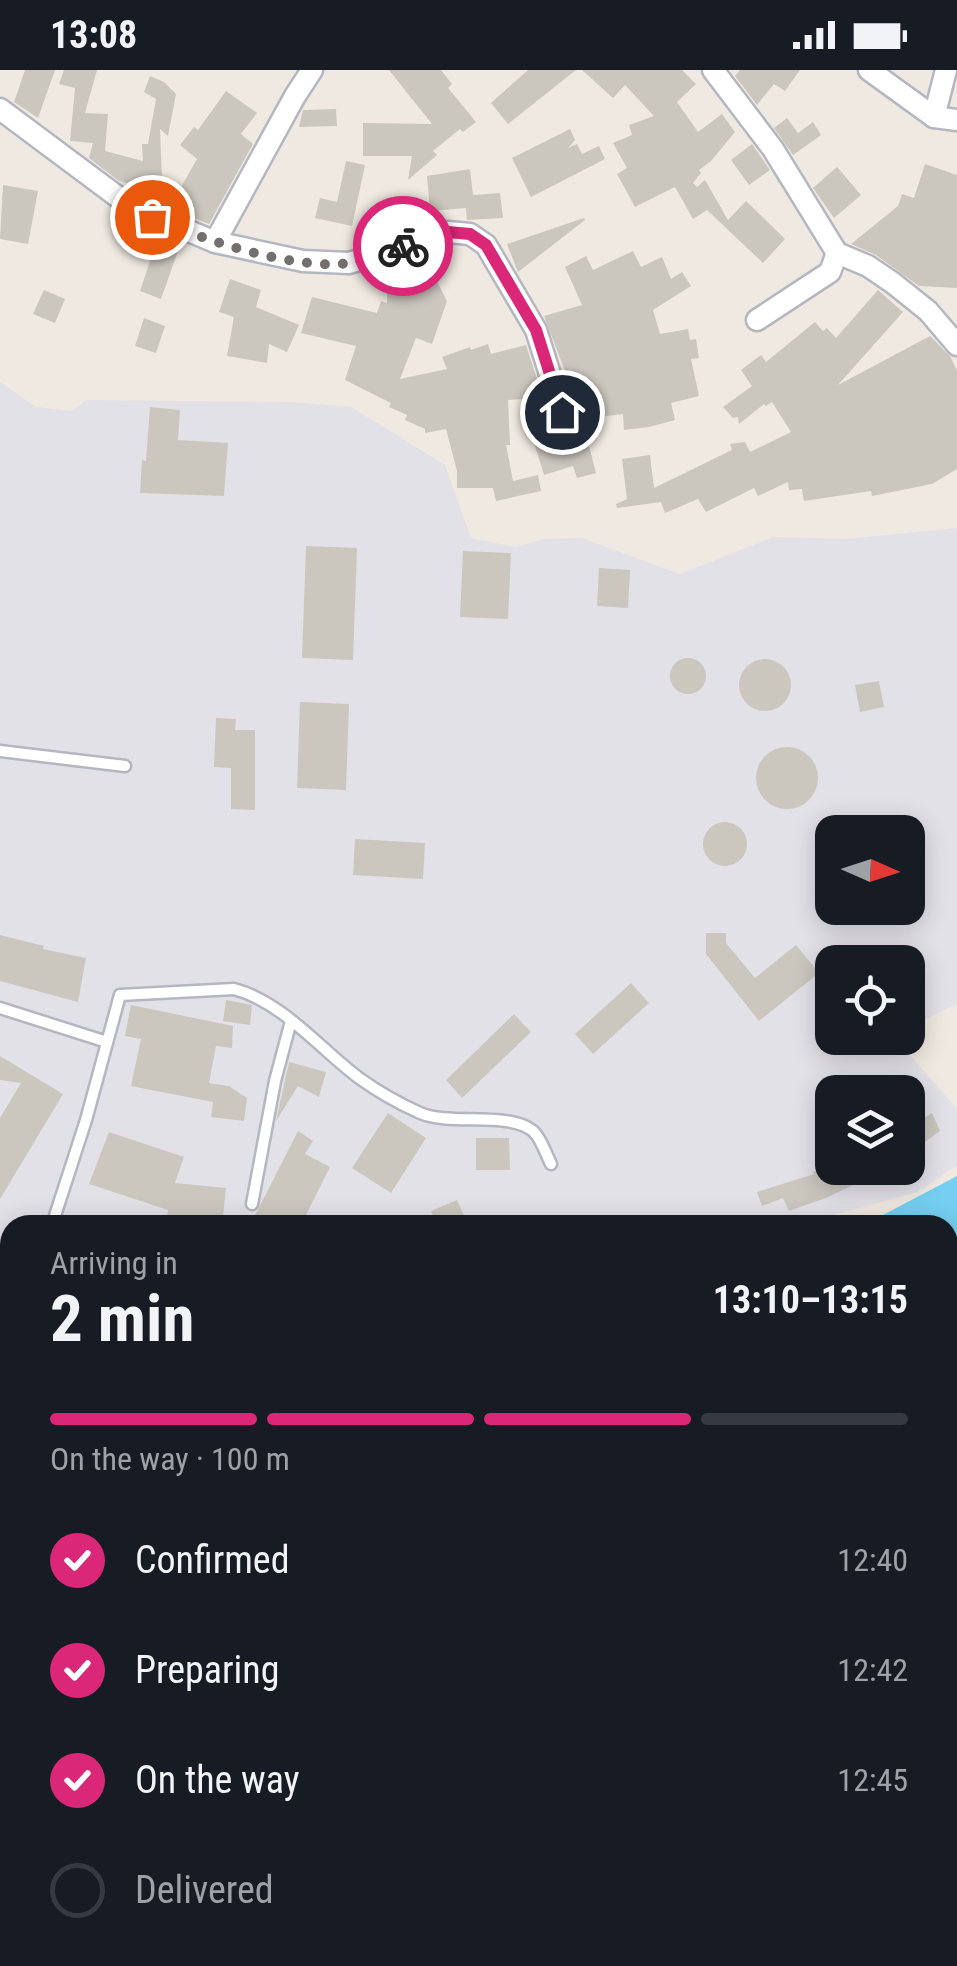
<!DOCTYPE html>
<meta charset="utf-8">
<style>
:root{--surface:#171b24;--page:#20242c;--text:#f1f3f6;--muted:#9ea1a6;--line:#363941;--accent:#db2777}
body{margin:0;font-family:"Roboto Condensed",sans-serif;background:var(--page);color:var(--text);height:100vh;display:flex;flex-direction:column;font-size:38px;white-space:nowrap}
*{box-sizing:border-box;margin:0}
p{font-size:32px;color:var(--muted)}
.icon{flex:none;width:55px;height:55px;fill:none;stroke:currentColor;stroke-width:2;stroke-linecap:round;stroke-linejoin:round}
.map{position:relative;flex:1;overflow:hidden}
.drawer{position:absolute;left:0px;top:1145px;width:958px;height:752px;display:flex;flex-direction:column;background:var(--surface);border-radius:30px 30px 0 0;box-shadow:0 5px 25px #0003}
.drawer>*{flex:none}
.needle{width:65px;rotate:93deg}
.fabs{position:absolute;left:815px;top:745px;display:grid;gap:20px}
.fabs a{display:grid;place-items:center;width:110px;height:110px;border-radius:20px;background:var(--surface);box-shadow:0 5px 25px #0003;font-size:50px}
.pin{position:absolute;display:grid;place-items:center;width:85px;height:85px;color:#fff;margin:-42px;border:5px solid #fff;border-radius:50%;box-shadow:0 2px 10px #0007}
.courier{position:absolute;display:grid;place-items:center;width:100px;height:100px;margin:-50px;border:8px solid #db2777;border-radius:50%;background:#fff;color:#222;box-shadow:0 2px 12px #0007}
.summary em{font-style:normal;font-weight:700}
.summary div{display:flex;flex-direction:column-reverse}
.summary{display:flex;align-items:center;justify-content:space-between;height:170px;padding:0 50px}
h1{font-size:65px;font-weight:700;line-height:75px}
.bar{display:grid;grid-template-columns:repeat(4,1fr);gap:15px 10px;align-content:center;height:120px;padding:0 50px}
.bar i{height:12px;border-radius:8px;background:var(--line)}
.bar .selected{background:var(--accent)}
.bar p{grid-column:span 4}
ol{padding:0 50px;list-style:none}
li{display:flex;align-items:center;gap:30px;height:110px}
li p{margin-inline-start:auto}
li .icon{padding:10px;border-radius:50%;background:var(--accent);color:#fff;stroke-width:4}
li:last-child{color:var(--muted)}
li i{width:55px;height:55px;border:5px solid var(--line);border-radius:50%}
.status{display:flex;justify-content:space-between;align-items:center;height:70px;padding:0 50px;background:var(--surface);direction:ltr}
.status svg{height:28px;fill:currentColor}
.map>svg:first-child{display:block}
</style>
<div class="status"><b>13:08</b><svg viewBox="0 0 49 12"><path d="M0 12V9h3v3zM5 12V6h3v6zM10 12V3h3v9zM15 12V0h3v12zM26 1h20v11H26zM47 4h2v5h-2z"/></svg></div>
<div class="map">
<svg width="957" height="1896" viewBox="0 0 957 1896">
<rect width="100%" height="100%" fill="#efe9e1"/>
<path fill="#e3e1e8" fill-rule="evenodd" d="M0 312 36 337 72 341 86 330 289 332 351 337 445 395 471 468 515 477 544 469 582 468 680 504 773 467 846 469 957 458V934L908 958V892H832V968H895L957 1039V1095L918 1122 796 1155H10V1270L0 1265ZM832 762H908V838H832ZM832 1022H908V1098H832Z"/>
<path fill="#75cff0" d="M957 1106V1896H0V1647L10 1635V1888H948V1155H864Z"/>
<g fill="#cbc7bf">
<path d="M25 0H55L38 48 14 32Z"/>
<path d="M64 0H97L85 43 108 44 105 81 143 91 142 74H148L156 29 144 22 150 6 164 12 176 24 168 66 160 59 163 135 146 128V118L119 111 89 88 93 73 70 71 75 18 59 14Z"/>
<path d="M389 0H441L452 14 448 18 476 52 463 62 460 59 433 81 437 85 408 110 412 86H363V53L432 54Z"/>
<path d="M528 0H576L508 54 491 33Z"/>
<path d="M582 0H682L696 14 677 32 698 62 722 44 735 62 711 91 699 100 701 103 693 113 697 117 705 110 728 150 746 131 785 169 763 193 707 140 693 149 675 117 635 137 617 104 627 98 613 73 632 65 629 55 654 46 625 15 613 28Z"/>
<path d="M740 0H800L785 21 774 14 757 35 735 6Z"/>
<path d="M226 21 257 43 241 64 253 74 209 154 169 138 197 89 180 75 194 57 198 60Z"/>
<path d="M336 39 337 56 299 57 303 40Z"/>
<path d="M787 48 798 63 813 52 821 65 793 85 774 58Z"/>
<path d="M570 59 575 70 568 78 577 74 582 84 599 76 605 89 531 127 512 88Z"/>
<path d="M752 74 770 100 749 115 731 90Z"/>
<path d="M346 91 365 95 352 156 315 148 320 128 337 132Z"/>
<path d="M925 94 957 105V218L919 216 876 185 851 174 898 136 902 124 914 128Z"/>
<path d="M837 97 861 125 834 148 813 118Z"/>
<path d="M470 99 473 125 500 123 503 148 467 150 466 138 430 141 427 106Z"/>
<path d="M3 115 38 121 28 174 0 169Z"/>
<path d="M584 148 585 150 518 202 507 174Z"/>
<path d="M157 170 179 178 161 229 140 221Z"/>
<path d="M633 181 641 197 662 187 671 209 682 202 691 216 653 240 660 264 688 259 690 270 696 269 699 288 691 289 699 326 671 333 675 350 649 357 624 360 623 344 573 350 575 339 565 301 544 246 582 235 565 197 586 186 593 200Z"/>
<path d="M428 194 447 231 432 274 416 268 400 309 447 299 442 287 470 277 471 280 488 274 491 284 526 275 539 315 540 328 508 330 510 375H506L513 411 538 405 541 421 496 431 493 418H457V401L446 359 425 363V359L405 350 407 345 389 337 391 333 345 310 356 276 301 263 312 227 377 243 381 231 387 233V216Z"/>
<path d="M230 209 261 220 256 237 299 255 287 282 269 274 267 293 227 286 234 247 219 242Z"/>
<path d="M44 220 65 229 55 253 33 244Z"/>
<path d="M878 220 903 242 838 315 930 266 950 286 957 301V399L932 414 872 426 871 421 804 431 802 419 789 420 788 412 758 426 754 418 706 442 698 429 665 443 661 432 617 438 616 434 627 429 622 389 650 385 654 418 732 380 730 374 745 372 750 382 791 362 772 332 766 336 764 334 739 354 738 347 733 348 723 337 752 316 741 300 761 285 766 292 815 252 823 261 827 258 836 268Z"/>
<path d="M144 248 165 256 156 283 135 276Z"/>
<path d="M150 337 180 340 178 370 228 373 224 426 140 423 142 390 146 391Z"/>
<path d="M585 360 596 403 577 408 573 396 544 405 535 376Z"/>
<path d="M306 476 357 478 353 590 302 588Z"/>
<path d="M463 481 511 483 508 549 460 547Z"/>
<path d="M599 498 630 500 628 538 597 536Z"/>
<circle cx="688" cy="606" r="18"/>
<circle cx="765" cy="615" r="26"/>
<path d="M879 611 884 637 860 642 855 615Z"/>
<path d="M300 632 349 634 346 720 297 718Z"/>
<path d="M216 648 236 649 235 660H255V740L231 739V698L214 697Z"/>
<circle cx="787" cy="708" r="31"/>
<circle cx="725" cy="774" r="22"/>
<path d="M355 769 425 773 423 809 353 805Z"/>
<path d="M706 863H726V873L755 908 796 875 819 903 759 951 706 884Z"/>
<path d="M0 865 44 876 43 879 86 888 78 932 0 911Z"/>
<path d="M631 913 649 933 593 984 575 964Z"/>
<path d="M226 930 252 935 250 955 223 951Z"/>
<path d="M131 935 233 956 232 978 216 976 209 1013 229 1016 247 1028 244 1051 211 1047 213 1032 131 1016 141 969 125 966Z"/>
<path d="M514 944 531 962 462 1028 446 1010Z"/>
<path d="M0 986 63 1024 0 1129V1048L21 1013 0 1010Z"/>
<path d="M289 992 326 1002 319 1027 298 1016 276 1051Z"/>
<path d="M388 1043 426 1068 391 1123 352 1098Z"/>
<path d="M932 1043 940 1061 908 1084V1058Z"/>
<path d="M298 1061 313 1071 305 1084 330 1097 301 1155H250Z"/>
<path d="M109 1062 184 1087 175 1113 226 1118 222 1155H166L168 1140 89 1114Z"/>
<path d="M476 1068H509L510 1100H476Z"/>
<path d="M832 1093V1098H888L826 1128 789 1141 783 1128 762 1136 757 1122 814 1104 813 1102Z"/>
<path d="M457 1130 465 1148 449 1155H437L431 1141Z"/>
</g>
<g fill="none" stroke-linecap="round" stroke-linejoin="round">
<defs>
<g id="lane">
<path d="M0 681 125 696"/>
<path d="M0 938 107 972"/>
<path d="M252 1134 275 1011 291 951"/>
<path d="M52 1155 86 1050 120 925 234 919C283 932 320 979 359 1008 377 1021 400 1034 420 1043 450 1056 509 1041 533 1061 541 1068 546 1084 551 1094"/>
<path d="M0 1229 10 1234"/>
<path d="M0 1285 10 1269"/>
</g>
<g id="street">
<path d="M713 0 773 79 837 183 868 196 893 213 928 241 957 275"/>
<path d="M869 0 934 47 957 50"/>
<path d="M0 39 130 136 215 172 295 26 312 0"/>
<path d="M934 47 946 0"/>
<path d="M215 172 303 191 349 193 448 162 470 164 486 175 536 260 562 342"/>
<path d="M757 250 830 202 837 183"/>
</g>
</defs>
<use href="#lane" stroke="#b4b7c1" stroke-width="15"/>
<use href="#street" stroke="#b4b7c1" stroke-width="25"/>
<use href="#lane" stroke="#fff" stroke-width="10"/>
<use href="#street" stroke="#fff" stroke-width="20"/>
</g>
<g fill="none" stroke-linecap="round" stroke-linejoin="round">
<path stroke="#726f6d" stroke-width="10" stroke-dasharray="0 18" d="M152 147C201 170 297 201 350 193 368 190 386 182 403 176"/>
<path stroke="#db2777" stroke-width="12" d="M403 176 448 162 470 164 486 175 536 260 562 342"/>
</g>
</svg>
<div class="fabs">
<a><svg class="needle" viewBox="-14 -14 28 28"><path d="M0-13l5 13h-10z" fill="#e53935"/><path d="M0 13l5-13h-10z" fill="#9ea1a6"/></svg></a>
<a><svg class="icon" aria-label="locate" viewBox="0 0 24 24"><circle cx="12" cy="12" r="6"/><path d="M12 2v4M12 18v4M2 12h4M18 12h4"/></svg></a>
<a><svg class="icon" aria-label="layers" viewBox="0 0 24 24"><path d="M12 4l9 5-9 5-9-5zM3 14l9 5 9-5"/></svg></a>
</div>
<div class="pin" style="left:152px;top:147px;background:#ea580c"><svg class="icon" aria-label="bag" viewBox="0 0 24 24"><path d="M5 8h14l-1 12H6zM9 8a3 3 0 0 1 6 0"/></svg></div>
<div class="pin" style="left:562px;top:342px;background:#1f2937"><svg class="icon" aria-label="home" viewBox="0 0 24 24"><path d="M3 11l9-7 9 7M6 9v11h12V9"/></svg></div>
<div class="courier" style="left:403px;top:176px"><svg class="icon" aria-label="bike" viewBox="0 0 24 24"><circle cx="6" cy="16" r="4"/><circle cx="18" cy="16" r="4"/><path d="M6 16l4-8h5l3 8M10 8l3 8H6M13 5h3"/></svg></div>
<section class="drawer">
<div class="summary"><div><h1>2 min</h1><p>Arriving in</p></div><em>13:10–13:15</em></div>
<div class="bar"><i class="selected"></i><i class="selected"></i><i class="selected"></i><i></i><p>On the way · 100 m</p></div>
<ol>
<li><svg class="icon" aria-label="check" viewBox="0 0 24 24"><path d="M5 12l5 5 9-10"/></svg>Confirmed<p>12:40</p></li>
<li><svg class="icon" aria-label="check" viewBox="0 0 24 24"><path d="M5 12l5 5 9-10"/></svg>Preparing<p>12:42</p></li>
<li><svg class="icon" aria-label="check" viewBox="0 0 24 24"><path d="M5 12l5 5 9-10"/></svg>On the way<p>12:45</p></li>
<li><i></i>Delivered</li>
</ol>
</section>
</div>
